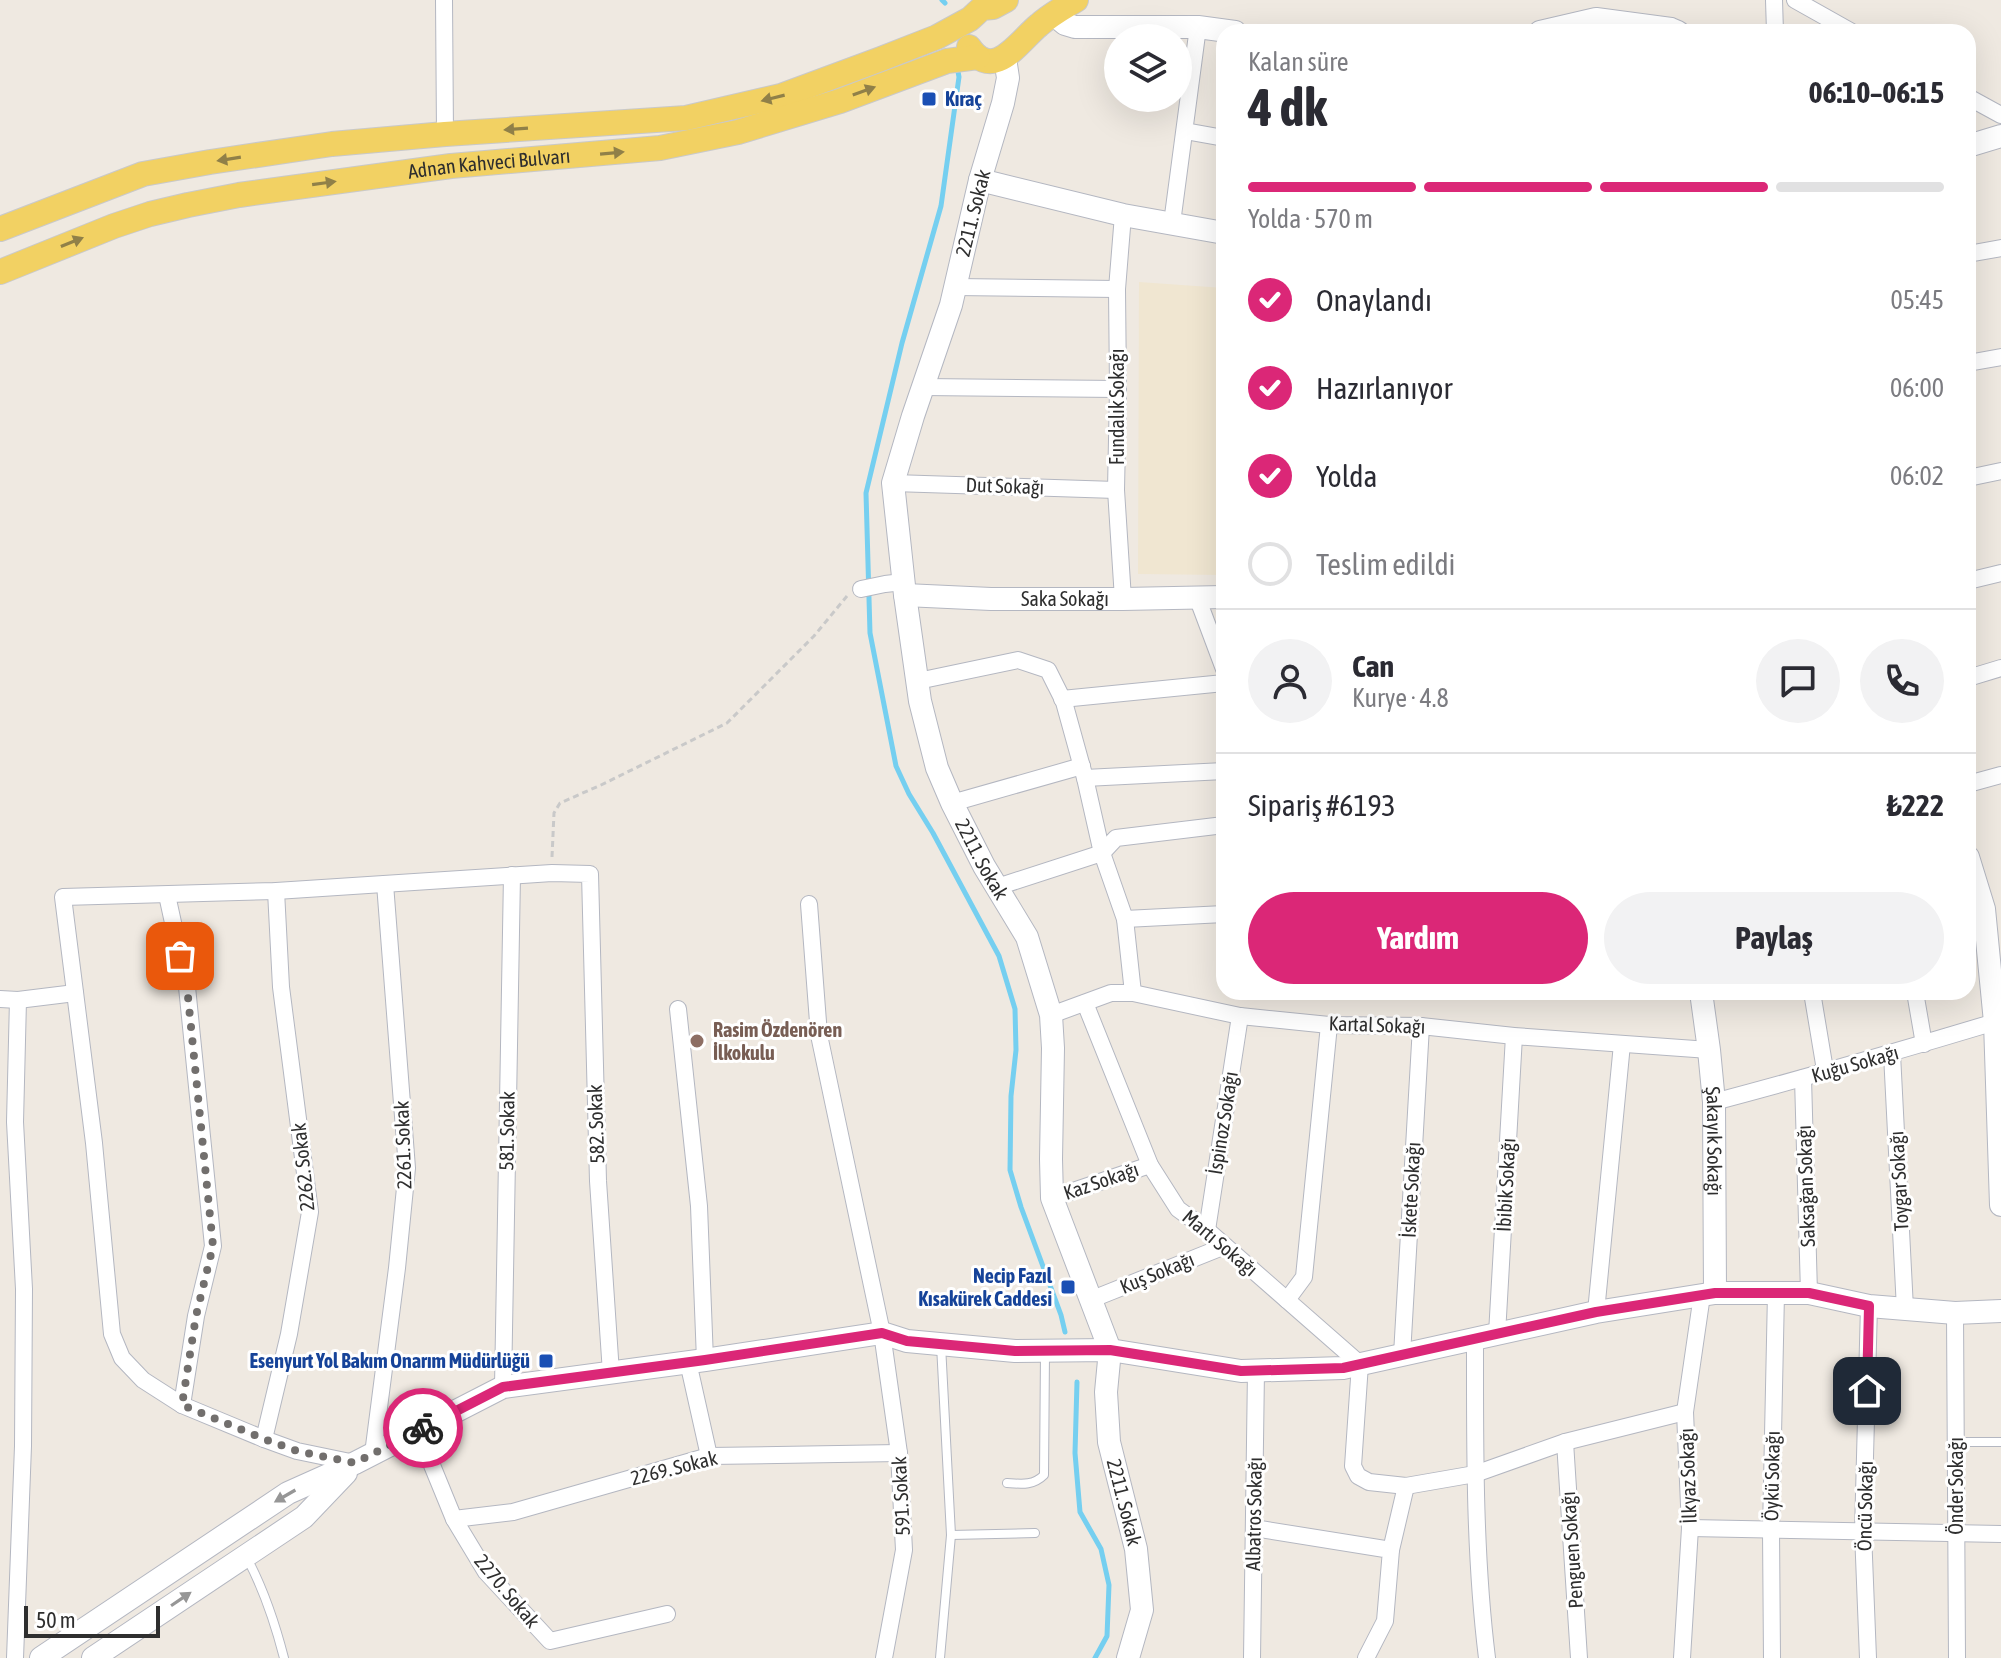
<!DOCTYPE html>
<html lang="tr">
<meta charset="utf-8">
<style>
:root{--surface:#fff;--page:#f2f2f3;--text:#2b2b33;--muted:#7c7c81;--line:#e1e1e2;--accent:#db2777}
body{margin:0;font-family:"Asap Condensed",sans-serif;background:var(--page);color:var(--text);height:100vh;display:flex;flex-direction:column;font-size:30px;white-space:nowrap}
*{box-sizing:border-box;margin:0}
p{font-size:26px;color:var(--muted)}
.icon{flex:none;width:44px;height:44px;fill:none;stroke:currentColor;stroke-width:2;stroke-linecap:round;stroke-linejoin:round}
.map{position:relative;flex:1;overflow:hidden}
.details{position:absolute;left:1216px;top:24px;width:760px;height:976px;display:flex;flex-direction:column;background:var(--surface);border-radius:24px;box-shadow:0 8px 32px #0002}
.details>*{flex:none}
.controls{position:absolute;left:1104px;top:24px;display:grid;gap:16px}
.controls a{display:grid;place-items:center;width:88px;height:88px;border-radius:50%;background:var(--surface);box-shadow:0 8px 32px #0002;font-size:40px}
.scale{position:absolute;left:24px;bottom:20px;width:136px;box-sizing:border-box;padding-left:8px;border:4px solid #2e2e2e;border-top:0;font-size:22px;line-height:28px;white-space:nowrap;color:#2e2e2e;-webkit-text-stroke:6px #fff;paint-order:stroke}
.pin{position:absolute;display:grid;place-items:center;width:68px;height:68px;color:#fff;margin:-34px;border-radius:16px;box-shadow:0 4px 12px #0006}
.courier{position:absolute;display:grid;place-items:center;width:80px;height:80px;margin:-40px;border:6px solid #db2777;border-radius:50%;background:#fff;color:#222;box-shadow:0 2px 10px #0007}
.summary em{font-style:normal;font-weight:700}
.summary div{display:flex;flex-direction:column-reverse}
.summary{display:flex;align-items:center;justify-content:space-between;height:136px;padding:0 32px}
h1{font-size:52px;font-weight:700;line-height:60px}
.bar{display:grid;grid-template-columns:repeat(4,1fr);gap:12px 8px;align-content:center;height:96px;padding:0 32px}
.bar i{height:10px;border-radius:6px;background:var(--line)}
.bar .selected{background:var(--accent)}
.bar p{grid-column:span 4}
.line{display:flex;align-items:center;gap:20px;padding:0 32px;border-top:2px solid var(--line)}
.line div{flex:1}
.round{display:grid;place-items:center;flex:none;width:84px;height:84px;border-radius:42px;background:var(--page)}
ol{padding:0 32px;list-style:none}
li{display:flex;align-items:center;gap:24px;height:88px}
li p{margin-inline-start:auto}
li .icon{padding:8px;border-radius:50%;background:var(--accent);color:#fff;stroke-width:4}
li:last-child{color:var(--muted)}
li i{width:44px;height:44px;border:4px solid var(--line);border-radius:50%}
.action{display:flex;gap:16px;margin-top:auto;padding:16px 32px}
.action a{flex:1;height:92px;border-radius:48px;background:var(--accent);color:#fff;font-size:32px;font-weight:700;line-height:92px;text-align:center}
.action a+a{background:var(--page);color:var(--text)}
.map>svg:first-child{display:block}
</style>
<div class="map">
<svg width="2001" height="1658" viewBox="0 0 2001 1658">
<rect width="100%" height="100%" fill="#efe9e1"/>
<path fill="#f0e6d1" d="M1139 282 1224 288V575L1138 574Z"/>
<g fill="none" stroke-linecap="round" stroke-linejoin="round">
<g stroke="#75cff0" stroke-width="5">
<path d="M942 0 945 3"/>
<path d="M957 66 959 77 941 206 902 343 866 493 870 633 896 766 909 794 933 833 999 956 1015 1009 1016 1050 1011 1096 1010 1170 1021 1207 1061 1315 1065 1332"/>
<path d="M1077 1382 1075 1453 1080 1512 1101 1549 1109 1585 1107 1636 1095 1658"/>
</g>
<defs>
<g id="lane">
<path d="M1956 1442H2001"/>
<path d="M1007 1483C1021 1484 1033 1486 1044 1475L1045 1352"/>
<path d="M951 1535 1035 1533"/>
<path d="M247 1558C264 1590 275 1623 284 1658"/>
<path d="M940 1658 951 1535 941 1345"/>
</g>
<g id="street">
<path d="M444 0 445 134"/>
<path d="M1774 0 1775 32"/>
<path d="M1795 0 1852 32"/>
<path d="M1968 97 2001 115"/>
<path d="M1185 131 1224 138"/>
<path d="M1123 215 1117 289 1118 389 1116 490 1123 599"/>
<path d="M1172 223 1198 27"/>
<path d="M1968 254 2001 248"/>
<path d="M955 287 1117 289"/>
<path d="M1968 363 2001 357"/>
<path d="M923 387 1118 389"/>
<path d="M1968 478 2001 471"/>
<path d="M893 483 1116 490"/>
<path d="M1968 581 2001 573"/>
<path d="M861 589 885 584 903 582"/>
<path d="M1197 597 1224 669"/>
<path d="M1968 678 2001 668"/>
<path d="M918 681 1018 660 1048 670 1064 702 1085 778 1102 853 1125 919 1133 993"/>
<path d="M1062 699 1224 683"/>
<path d="M1085 778 1224 771"/>
<path d="M1968 784 2001 775"/>
<path d="M952 803 1082 766"/>
<path d="M997 887 1102 853 1116 838 1224 825"/>
<path d="M167 895 187 987 213 1246 196 1316 182 1405"/>
<path d="M809 904 819 1035 882 1333 899 1453 904 1550 884 1658"/>
<path d="M1125 919 1224 914"/>
<path d="M1812 992 1825 1070"/>
<path d="M1915 992 1924 1044"/>
<path d="M0 999 18 1000 75 993"/>
<path d="M1085 1003 1150 1165 1178 1209 1207 1230 1360 1364 1353 1466 1358 1476 1369 1482 1406 1486 1475 1474 1565 1442 1685 1412"/>
<path d="M678 1009 699 1206 705 1360"/>
<path d="M1051 1015 1111 993H1133L1240 1016 1329 1025 1421 1026 1514 1036 1709 1050"/>
<path d="M1892 1054 1905 1309"/>
<path d="M1803 1078 1809 1293"/>
<path d="M1714 1102C1808 1077 1902 1050 1995 1022"/>
<path d="M1052 1198 1150 1165"/>
<path d="M1207 1230 1240 1016"/>
<path d="M1090 1300 1225 1246"/>
<path d="M1287 1300 1304 1277 1329 1025"/>
<path d="M1596 1312 1622 1044"/>
<path d="M1955 1313 1957 1658"/>
<path d="M1497 1334 1514 1036"/>
<path d="M1475 1339C1475 1445 1474 1553 1487 1658"/>
<path d="M1402 1355 1421 1026"/>
<path d="M688 1362 709 1456"/>
<path d="M503 1387 512 875"/>
<path d="M418 1431 454 1519 486 1572 550 1641 667 1614"/>
<path d="M264 1439 289 1334 310 1212 281 987 276 891"/>
<path d="M1565 1442 1579 1658"/>
<path d="M373 1454 397 1268 407 1168 385 884"/>
<path d="M355 1463 297 1451 264 1439 182 1405 143 1380 122 1358 112 1334 94 1143 63 897 276 891 552 873 590 874 598 1181 611 1373"/>
<path d="M454 1519 513 1512 709 1456 899 1453"/>
<path d="M1254 1528 1391 1550 1385 1621 1366 1658"/>
<path d="M1690 1528 2001 1534"/>
<path d="M1391 1550 1406 1486"/>
<path d="M15 1658 23 1446 24 1289 15 1122 18 1000"/>
<path d="M1252 1658 1256 1370"/>
<path d="M1682 1658 1690 1528 1685 1412 1702 1295"/>
<path d="M1772 1658 1771 1530 1776 1293"/>
<path d="M1868 1658 1863 1532 1869 1306"/>
</g>
<g id="secondary">
<path d="M1053 14 1065 24 1075 27H1198L1235 32"/>
<path d="M1540 32 1596 19 1671 29 1678 32"/>
<path id="s1" d="M1005 58 1008 78 1003 103 980 180 951 305 913 416 893 483 905 595 920 701 937 768 952 803 984 866 1027 937 1051 1015 1053 1048 1051 1159 1052 1198 1110 1350 1106 1392 1109 1442 1136 1549 1142 1610 1128 1658"/>
<path d="M1968 146 2001 136"/>
<path d="M980 180 1123 215 1224 233"/>
<path id="s2" d="M905 595 991 599H1123L1224 597"/>
<path d="M1968 857 1984 909 1995 1022 2001 1205"/>
<path id="s3" d="M1701 992 1709 1050 1714 1102 1715 1293"/>
<path d="M41 1658 288 1493 355 1463 503 1387 705 1360 882 1333 907 1341 1015 1351 1110 1350 1241 1371 1343 1368 1596 1312 1715 1293H1809L1869 1306 1955 1313 2001 1311"/>
<path d="M93 1658 304 1517 346 1473"/>
</g>
<g id="primary">
<path d="M969 47C994 83 1019 41 1039 25 1050 15 1063 8 1076 0"/>
<path d="M0 229 143 174 210 162 332 144 445 134 686 118 781 96 881 59 937 37 970 19 982 8 993 7 1006 0"/>
<path id="s4" d="M0 272 114 226 150 214 188 205 239 195 451 166 660 148 738 132 840 101 947 61 978 57"/>
</g>
</defs>
<use href="#lane" stroke="#b4b7c1" stroke-width="10"/>
<use href="#street" stroke="#b4b7c1" stroke-width="18"/>
<use href="#secondary" stroke="#b4b7c1" stroke-width="24"/>
<use href="#primary" stroke="#c9c9c9" stroke-width="26"/>
<path stroke="#c9c9c9" stroke-width="3" stroke-dasharray="6 4" stroke-linecap="butt" d="M552 857 554 813 560 803 601 785 727 723 814 636 847 596"/>
<use href="#lane" stroke="#fff" stroke-width="8"/>
<use href="#street" stroke="#fff" stroke-width="16"/>
<use href="#secondary" stroke="#fff" stroke-width="22"/>
<use href="#primary" stroke="#f2d163" stroke-width="24"/>
</g>
<defs><path id="oneway-solid" d="M-6-.8H1V-3.2L6.5 0L1 3.2V.8H-6Z" transform="scale(2)"/></defs>
<g fill="#908048">
<use href="#oneway-solid" transform="translate(864 91) rotate(-20)"/>
<use href="#oneway-solid" transform="translate(773 98) rotate(166)"/>
<use href="#oneway-solid" transform="translate(516 129) rotate(176)"/>
<use href="#oneway-solid" transform="translate(612 153) rotate(-5)"/>
<use href="#oneway-solid" transform="translate(229 159) rotate(171)"/>
<use href="#oneway-solid" transform="translate(324 183) rotate(-8)"/>
<use href="#oneway-solid" transform="translate(72 242) rotate(-22)"/>
</g>
<g fill="#969696">
<use href="#oneway-solid" transform="translate(285 1496) rotate(150)"/>
<use href="#oneway-solid" transform="translate(181 1599) rotate(-34)"/>
</g>
<g fill="none" stroke-linecap="round" stroke-linejoin="round">
<path stroke="#726f6d" stroke-width="8" stroke-dasharray="0 14.4" d="M180 956 187 987 213 1246 196 1316 182 1405 264 1439 297 1451 355 1463 423 1428"/>
<path stroke="#db2777" stroke-width="10" d="M423 1428 503 1387 705 1360 882 1333 907 1341 1015 1351 1110 1350 1241 1371 1343 1368 1596 1312 1715 1293H1809L1869 1306 1867 1391"/>
</g>
<g fill="#1a4fb4" stroke="#fff" stroke-width="3">
<rect x="921" y="91" width="16" height="16" rx="4"/>
<rect x="1060" y="1279" width="16" height="16" rx="4"/>
<rect x="538" y="1353" width="16" height="16" rx="4"/>
</g>
<circle fill="#8d6e63" stroke="#fff" stroke-width="3" cx="697" cy="1041" r="8"/>
<g text-anchor="middle" stroke-width="6" stroke-linejoin="round" paint-order="stroke">
<g font-size="20" font-weight="bold" fill="#164399" stroke="#fff" text-anchor="end">
<text x="945" y="106" text-anchor="start">Kıraç</text>
<text x="1052" y="1283">Necip Fazıl<tspan x="1052" dy="23">Kısakürek Caddesi</tspan></text>
<text x="530" y="1368">Esenyurt Yol Bakım Onarım Müdürlüğü</text>
</g>
<g font-size="20" fill="#2e2e2e" stroke="#fff">
<text dy="7" stroke="none"><textPath href="#s4" startOffset="504">Adnan Kahveci Bulvarı</textPath></text>
<text transform="translate(973 213) rotate(-76)" y="7">2211. Sokak</text>
<text transform="translate(1117 407) rotate(-90)" y="7">Fundalık Sokağı</text>
<text transform="translate(1005 486) rotate(2)" y="7">Dut Sokağı</text>
<text dy="7" stroke="none"><textPath href="#s2" startOffset="160">Saka Sokağı</textPath></text>
<text dy="7" stroke="none"><textPath href="#s1" startOffset="832">2211. Sokak</textPath></text>
<text transform="translate(1377 1025) rotate(2)" y="7">Kartal Sokağı</text>
<text transform="translate(1855 1064) rotate(-16)" y="7">Kuğu Sokağı</text>
<text transform="translate(1223 1123) rotate(-81)" y="7">İspinoz Sokağı</text>
<text transform="translate(596 1124) rotate(-92)" y="7">582. Sokak</text>
<text transform="translate(507 1131) rotate(-89)" y="7">581. Sokak</text>
<text dy="7" stroke="none"><textPath href="#s3" startOffset="150">Şakayık Sokağı</textPath></text>
<text transform="translate(403 1145) rotate(-92)" y="7">2261. Sokak</text>
<text transform="translate(303 1167) rotate(-96)" y="7">2262. Sokak</text>
<text transform="translate(1101 1181) rotate(-19)" y="7">Kaz Sokağı</text>
<text transform="translate(1899 1181) rotate(-93)" y="7">Toygar Sokağı</text>
<text transform="translate(1506 1185) rotate(-87)" y="7">İbibik Sokağı</text>
<text transform="translate(1806 1186) rotate(-92)" y="7">Saksağan Sokağı</text>
<text transform="translate(1411 1190) rotate(-87)" y="7">İskete Sokağı</text>
<text transform="translate(1220 1243) rotate(40)" y="7">Martı Sokağı</text>
<text transform="translate(1157 1273) rotate(-22)" y="7">Kuş Sokağı</text>
<text transform="translate(674 1468) rotate(-14)" y="7">2269. Sokak</text>
<text transform="translate(1688 1476) rotate(-92)" y="7">İlkyaz Sokağı</text>
<text transform="translate(1772 1476) rotate(-89)" y="7">Öykü Sokağı</text>
<text transform="translate(1956 1486) rotate(-90)" y="7">Önder Sokağı</text>
<text transform="translate(901 1496) rotate(-93)" y="7">591. Sokak</text>
<text dy="7" stroke="none"><textPath href="#s1" startOffset="1504">2211. Sokak</textPath></text>
<text transform="translate(1865 1506) rotate(-89)" y="7">Öncü Sokağı</text>
<text transform="translate(1254 1514) rotate(-89)" y="7">Albatros Sokağı</text>
<text transform="translate(1572 1550) rotate(-94)" y="7">Penguen Sokağı</text>
<text transform="translate(507 1591) rotate(50)" y="7">2270. Sokak</text>
</g>
<g font-size="20" font-weight="bold" fill="#785e54" stroke="#fff" text-anchor="start">
<text x="713" y="1037">Rasim Özdenören<tspan x="713" dy="23">İlkokulu</tspan></text>
</g>
</g>
</svg>
<div class="controls">
<a><svg class="icon" aria-label="layers" viewBox="0 0 24 24"><path d="M12 4l9 5-9 5-9-5zM3 14l9 5 9-5"/></svg></a>
</div>
<div class="scale">50 m</div>
<div class="pin" style="left:180px;top:956px;background:#ea580c"><svg class="icon" aria-label="bag" viewBox="0 0 24 24"><path d="M5 8h14l-1 12H6zM9 8a3 3 0 0 1 6 0"/></svg></div>
<div class="pin" style="left:1867px;top:1391px;background:#1f2937"><svg class="icon" aria-label="home" viewBox="0 0 24 24"><path d="M3 11l9-7 9 7M6 9v11h12V9"/></svg></div>
<div class="courier" style="left:423px;top:1428px"><svg class="icon" aria-label="bike" viewBox="0 0 24 24"><circle cx="6" cy="16" r="4"/><circle cx="18" cy="16" r="4"/><path d="M6 16l4-8h5l3 8M10 8l3 8H6M13 5h3"/></svg></div>
<section class="details">
<div class="summary"><div><h1>4 dk</h1><p>Kalan süre</p></div><em>06:10–06:15</em></div>
<div class="bar"><i class="selected"></i><i class="selected"></i><i class="selected"></i><i></i><p>Yolda · 570 m</p></div>
<ol>
<li><svg class="icon" aria-label="check" viewBox="0 0 24 24"><path d="M5 12l5 5 9-10"/></svg>Onaylandı<p>05:45</p></li>
<li><svg class="icon" aria-label="check" viewBox="0 0 24 24"><path d="M5 12l5 5 9-10"/></svg>Hazırlanıyor<p>06:00</p></li>
<li><svg class="icon" aria-label="check" viewBox="0 0 24 24"><path d="M5 12l5 5 9-10"/></svg>Yolda<p>06:02</p></li>
<li><i></i>Teslim edildi</li>
</ol>
<div class="line" style="height:144px"><a class="round"><svg class="icon" aria-label="person" viewBox="0 0 24 24"><circle cx="12" cy="8" r="4"/><path d="M4 21q1-7 8-7t8 7"/></svg></a><div><b>Can</b><p>Kurye · 4.8</p></div><a class="round"><svg class="icon" aria-label="chat" viewBox="0 0 24 24"><path d="M4 5h16v11H9l-5 4z"/></svg></a><a class="round"><svg class="icon" aria-label="phone" viewBox="0 0 24 24"><path d="M5 4h4l2 5-3 2q2 4 5 5l2-3 5 2v4C11 20 4 13 5 4z"/></svg></a></div>
<div class="line" style="height:104px"><div>Sipariş #6193</div><b>₺222</b></div>
<div class="action"><a>Yardım</a><a>Paylaş</a></div>
</section>
</div>
